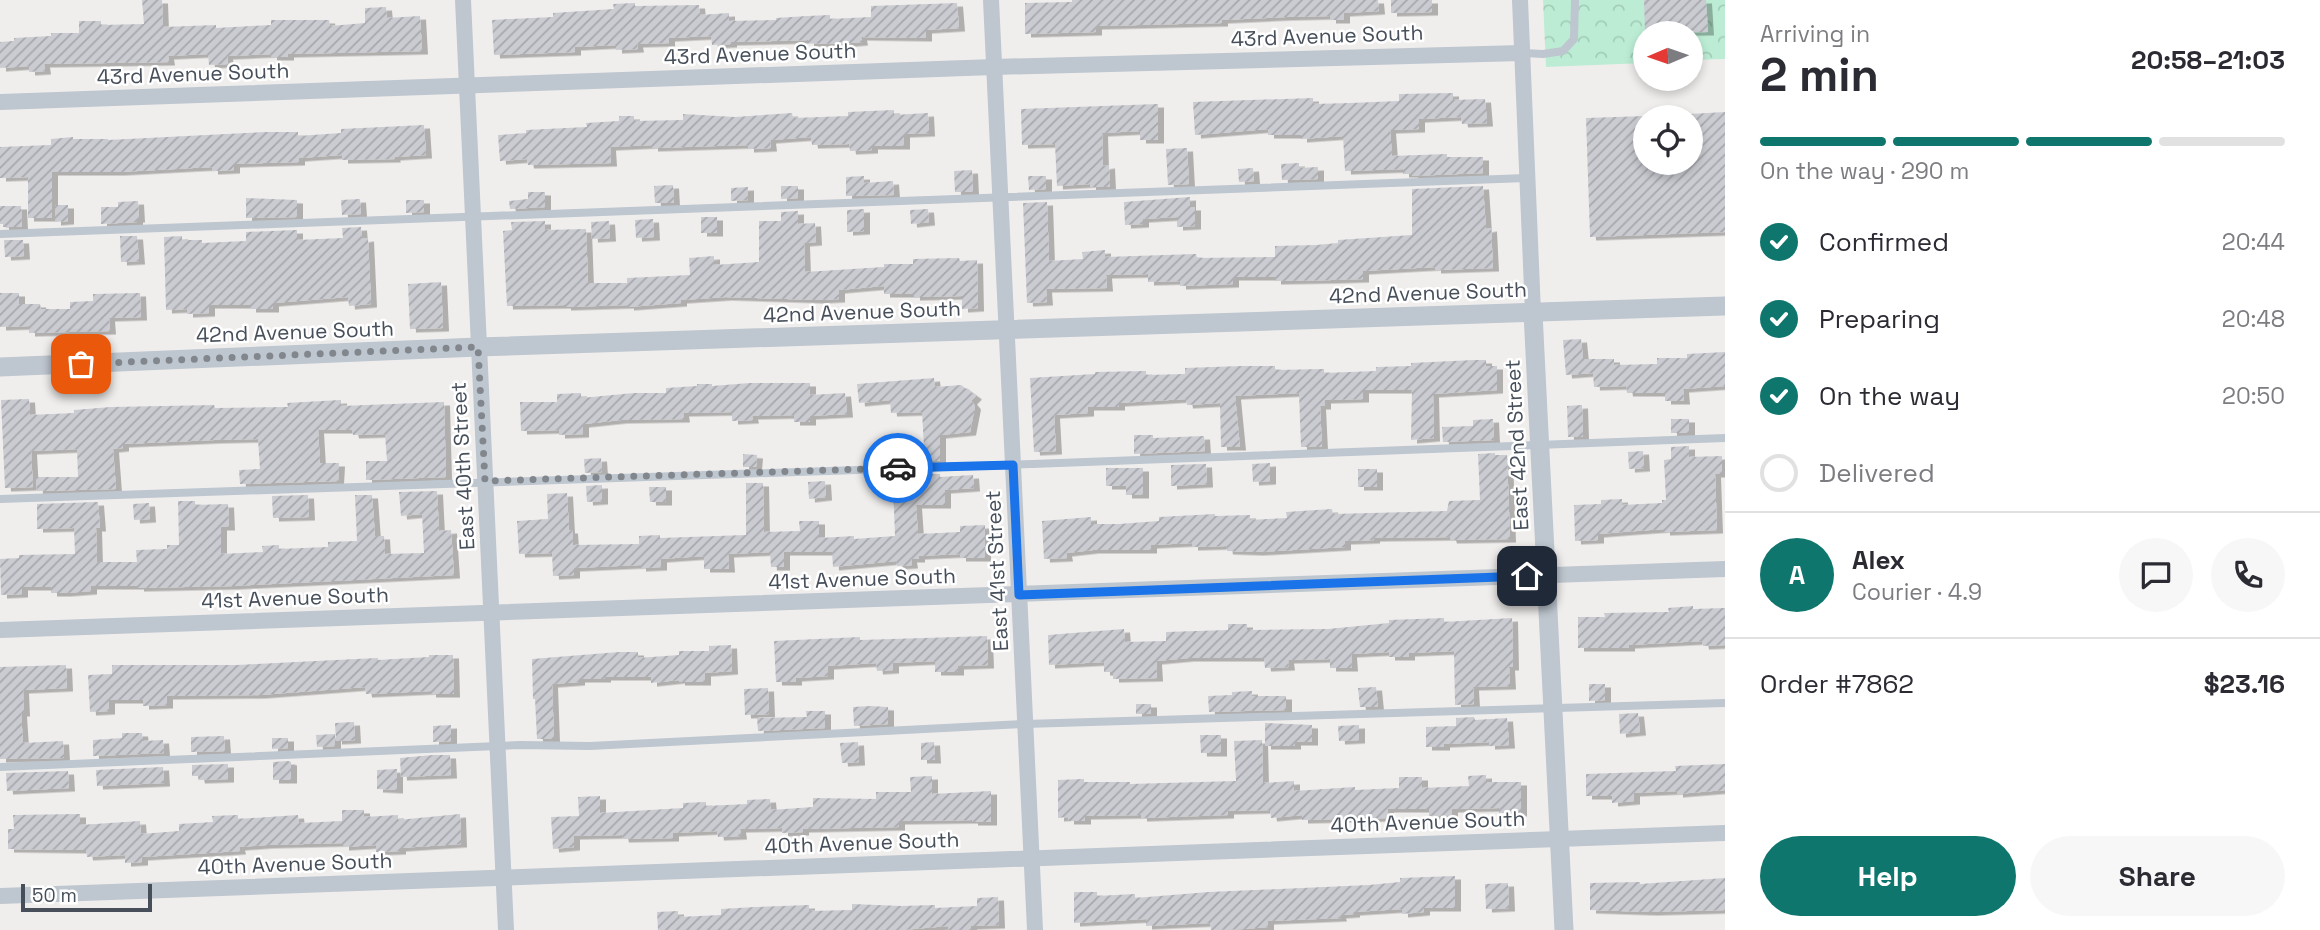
<!DOCTYPE html>
<meta charset="utf-8">
<style>
:root{--surface:#fff;--page:#f7f7f7;--text:#2b2b33;--muted:#7c7c81;--line:#e1e1e2;--accent:#0f766e}
body{margin:0;font-family:"Space Grotesk",sans-serif;background:var(--page);color:var(--text);height:100vh;display:flex;flex-direction:column;font-size:26px;white-space:nowrap}
*{box-sizing:border-box;margin:0}
p{font-size:23px;color:var(--muted)}
.icon{flex:none;width:38px;height:38px;fill:none;stroke:currentColor;stroke-width:2;stroke-linecap:round;stroke-linejoin:round}
.map{position:relative;flex:1;overflow:hidden}
.drawer{display:flex;flex-direction:column;background:var(--surface);width:595px}
.drawer>*{flex:none}
.needle{width:46px;rotate:268deg}
.controls{position:absolute;left:1633px;top:21px;display:grid;gap:14px}
.controls a{display:grid;place-items:center;width:70px;height:70px;border-radius:50%;background:var(--surface);box-shadow:0 4px 10px #0003;font-size:35px}
.scale{position:absolute;left:21px;bottom:18px;width:131px;box-sizing:border-box;padding-left:7px;border:4px solid #464f5a;border-top:0;font-size:19px;line-height:24px;white-space:nowrap;color:#464f5a;-webkit-text-stroke:5px #fff;paint-order:stroke}
.pin{position:absolute;display:grid;place-items:center;width:60px;height:60px;color:#fff;margin:-30px;border-radius:14px;box-shadow:0 4px 10px #0006}
.courier{position:absolute;display:grid;place-items:center;width:70px;height:70px;margin:-35px;border:5px solid #1a73e8;border-radius:50%;background:#fff;color:#222;box-shadow:0 2px 9px #0007}
.head em{font-style:normal;font-weight:600}
.head div{display:flex;flex-direction:column-reverse}
.head{display:flex;align-items:center;justify-content:space-between;height:119px;padding:0 35px}
h1{font-size:46px;font-weight:600;line-height:52px}
.bar{display:grid;grid-template-columns:repeat(4,1fr);gap:10px 7px;align-content:center;height:84px;padding:0 35px}
.bar i{height:9px;border-radius:5px;background:var(--line)}
.bar .current{background:var(--accent)}
.bar p{grid-column:span 4}
.line{display:flex;align-items:center;gap:18px;padding:0 35px;border-top:2px solid var(--line)}
.line div{flex:1}
.round{display:grid;place-items:center;flex:none;width:74px;height:74px;border-radius:37px;background:var(--page)}
ol{padding:0 35px;list-style:none}
li{display:flex;align-items:center;gap:21px;height:77px}
li p{margin-inline-start:auto}
li .icon{padding:7px;border-radius:50%;background:var(--accent);color:#fff;stroke-width:4}
li:last-child{color:var(--muted)}
li i{width:38px;height:38px;border:4px solid var(--line);border-radius:50%}
.action{display:flex;gap:14px;margin-top:auto;padding:14px 35px}
.action a{flex:1;height:80px;border-radius:42px;background:var(--accent);color:#fff;font-size:28px;font-weight:600;line-height:80px;text-align:center}
.action a+a{background:var(--page);color:var(--text)}
main{display:flex;flex:1;min-height:0}
.map>svg:first-child{display:block}
</style>
<main>
<div class="map">
<svg width="1725" height="930" viewBox="0 0 1725 930">
<defs>
<pattern id="park-crowns" width="20" height="18" patternUnits="userSpaceOnUse" patternTransform="scale(1.75)"><rect width="20" height="18" fill="#bcedd4"/><path d="M2 6a3 3 0 1 1 6 0M12 15a3 3 0 1 1 6 0" fill="none" stroke="#a3cdb8"/></pattern>
<pattern id="building-hatch" width="6" height="6" patternUnits="userSpaceOnUse" patternTransform="scale(1.75)"><rect width="6" height="6" fill="#caccd2"/><path d="M-1 1l2-2M0 6l6-6M5 7l2-2" fill="none" stroke="#a6a8ad"/></pattern>
<filter id="shadow"><feDropShadow dx="6" dy="3.5" stdDeviation="0" flood-color="#0004"/></filter>
</defs>
<rect width="100%" height="100%" fill="#f0eeed"/>
<path fill="url(#park-crowns)" d="M1543 0H1725V59L1691 60 1690 33H1645V63L1546 67Z"/>
<g fill="url(#building-hatch)" filter="url(#shadow)">
<path d="M142 0H162L163 27 216 25V28L271 25V20H329L330 26 365 23V8L386 7 387 18 420 16 422 51 288 54V57H271V54L227 56 228 64 209 65 208 54 168 56 169 62 44 64 45 71 29 72V66L0 68V42L14 41V38L51 36V33H79V21H101V25L144 24Z"/>
<path d="M1072 0H1378L1379 11 1344 13V20H1330V16L1286 17 1222 20V23L1096 26V32L1025 34V3L1072 2Z"/>
<path d="M1391 0H1432V12L1391 13Z"/>
<path d="M1644 0H1706L1708 32 1645 33Z"/>
<path d="M635 3V6L699 5 700 15 729 13V21L776 20V18L807 16 830 15V19L871 17V6L957 3 959 28 926 30V38L861 37 862 42 840 44 808 43V40L731 42V44L712 45 711 36 669 38V43L637 44 638 49 616 50V45L575 47V52L494 55 492 20 553 17V13L614 9 613 4Z"/>
<path d="M1453 93V100L1485 99 1487 123 1462 124 1461 117 1419 119V129L1390 130 1392 156 1447 154V157H1483V173L1412 176V174H1403V169L1345 171 1343 136 1301 139V135H1268V129L1195 135 1193 102 1313 98V104L1351 103 1399 101V94Z"/>
<path d="M1158 104V140H1140V131L1102 133 1103 166 1109 165 1110 187H1090V184L1057 186 1055 144 1022 145 1021 109Z"/>
<path d="M894 110V115L928 113 929 133 904 134V146H872V150L850 151 849 144 812 145 811 137 770 140 771 148 748 149V145L652 148V145L610 147 611 163 528 165 527 159 500 161 498 135 526 133V130L587 127 586 123 619 121V116H634V121L683 120V114L735 117 792 113 793 118 848 116V112Z"/>
<path d="M1725 112V232L1590 237 1586 118 1645 116V163H1690V114Z"/>
<path d="M424 125 426 155 394 157 395 159 342 160V155L299 158V162L234 164V170L212 171V167L119 172H52V218H28V177L0 178V147L51 145V139L73 137V139H108V140L265 132H298V136L341 133V129Z"/>
<path d="M1187 148 1189 184 1168 185 1166 149Z"/>
<path d="M1299 163V168L1318 167V179L1282 180 1281 164Z"/>
<path d="M1253 168 1254 181 1239 182 1238 169Z"/>
<path d="M972 170 973 192H955L954 171Z"/>
<path d="M864 176V183L893 181 894 195 846 196V177Z"/>
<path d="M1028 176H1046V189L1029 190Z"/>
<path d="M673 185 674 203H655L654 186Z"/>
<path d="M781 186H798V198L781 199Z"/>
<path d="M1483 186 1486 229 1491 228 1493 268 1435 270V267L1363 271V279L1332 280 1275 281V277H1233V284L1180 286V281L1148 282V274L1106 275 1107 288 1046 289 1047 302 1027 303 1023 203 1047 202 1049 261 1083 259 1082 252 1105 250V257L1196 254 1197 258 1275 257V246L1316 245 1338 243V240L1412 235V189Z"/>
<path d="M748 187V200L731 201V188Z"/>
<path d="M528 192H545V207L510 209 509 201 528 199Z"/>
<path d="M1190 197V207H1195V226L1177 227V217L1143 219V224L1125 225 1124 202Z"/>
<path d="M246 198 297 200V217L246 218Z"/>
<path d="M360 199 361 214 342 215 341 200Z"/>
<path d="M406 200H424V212L406 213Z"/>
<path d="M138 201 139 219H137V222L101 224V207H118V202Z"/>
<path d="M55 205H68V221L55 222Z"/>
<path d="M0 206H21L22 227H3V224H0Z"/>
<path d="M864 209V231L847 232V210Z"/>
<path d="M928 209 929 222 911 224 910 210Z"/>
<path d="M798 211V224L815 223 816 242 804 243 805 272 884 267V264H913V259L959 258 960 261 977 260 978 308 962 309V296L914 297V294H884V286L839 290V299L819 300 726 297 681 300V303L628 307V305L565 307V305L507 306 503 231 512 230 511 222 545 221V230L586 229 588 283H627V278L690 275 689 258 714 256V265L759 262V221H781V212Z"/>
<rect x="701" y="217" width="16" height="16"/>
<path d="M653 219 654 237 636 238 635 220Z"/>
<path d="M609 221 610 238 592 239 591 222Z"/>
<path d="M361 227 362 239 368 238 371 304 349 306 348 297 273 303V309H250V305H209V313L187 314V309L166 310 164 237 182 236V240H202V243L246 241V232L297 230V240L343 238 342 228Z"/>
<path d="M120 236H137L139 261 121 262Z"/>
<path d="M4 240H23L24 256 5 257Z"/>
<path d="M441 282 443 328 410 329 408 284Z"/>
<path d="M0 293H19V304H40L41 309H70V302L93 301V294L140 293 141 317 109 318 110 331 29 333V326L0 327Z"/>
<path d="M1581 339 1583 359H1614V365L1657 364V358H1687V354L1725 352V386L1683 389 1684 401H1665V393H1627L1626 386 1594 387 1593 373 1566 375 1563 340Z"/>
<path d="M1474 360H1486V366H1497V390L1433 394 1434 438 1411 440 1412 390H1363V399L1325 400V406H1320L1322 447H1301L1299 393 1235 396 1240 447H1221L1220 403 1187 405 1186 399 1119 403V407H1088V413L1054 415 1056 451 1034 452 1030 378 1095 374V372L1146 371V375L1185 374V368L1241 366H1275V370L1324 369V373L1376 371V367L1411 366V363Z"/>
<path d="M934 378 935 387 961 385 976 396 971 401 975 406 970 432 940 435V461H922V447H924L922 412 891 413 890 400 859 403 857 384Z"/>
<path d="M750 383H810V395L845 393 847 414 810 416V422H794V415L752 416 753 420 732 421V412L683 413 684 419 621 420 583 424V434L559 435V430L521 431 520 402H557V394L581 393V398L634 393H666V388L697 386V384H712V386Z"/>
<path d="M29 399 30 415 74 413V410L111 407 164 406 214 405 215 408 288 407 287 403 322 401 341 400V406L444 402 446 477 366 480V461H387L385 434 353 435 352 430H318L320 463H339L338 481 240 484 239 470 260 469 258 439 214 440 123 444V448L113 449 116 489 37 491 36 477H78L77 449 31 451 33 487 5 488 1 400Z"/>
<path d="M1582 405 1583 437H1568L1567 406Z"/>
<path d="M1493 419 1494 440 1443 442 1442 427 1473 426V420Z"/>
<rect x="1671" y="419" width="18" height="14"/>
<path d="M1134 435H1153V438L1204 436 1205 451 1134 454Z"/>
<path d="M1689 446V457L1722 456V474H1715L1717 530 1664 532V529L1623 532 1598 534V540L1575 541 1574 505 1601 504V500L1622 499V505L1662 503V500H1666L1664 460 1671 459V447Z"/>
<path d="M1643 451 1644 468 1629 469 1628 452Z"/>
<path d="M1495 453V455H1507L1510 539 1451 540 1450 537 1374 538V540L1345 541V547L1257 552 1227 551 1226 546 1192 547V543L1151 545V550H1093L1066 553 1067 558 1044 559 1042 521 1091 517V524H1119L1159 521V517L1215 514V516L1250 515V520L1287 518 1286 512 1332 509 1333 514 1447 511 1449 501 1480 500 1478 454Z"/>
<path d="M743 454 757 455 756 467H743Z"/>
<path d="M601 458 602 472 585 473 584 459Z"/>
<path d="M1270 463V481L1253 482 1252 464Z"/>
<path d="M1206 464 1207 484 1171 486V465Z"/>
<path d="M1106 468H1143V495H1126V486H1106Z"/>
<rect x="1358" y="469" width="19" height="18"/>
<path d="M922 474H940V477L973 475 974 488 945 490V505H916L918 534 960 532V526L985 525V558H960V554L919 556V559H911L912 565 897 566 896 561 833 567 832 552H784V567H771L770 552 728 554 729 569H704V556L661 559V567L640 568V565L574 568V575L553 576 552 553 519 554 517 521 548 519 547 494 567 493 569 530H572L573 545 639 544V536L660 535V538L746 535V483H763L764 532 800 531 799 521H819V538L854 536V539L895 536 893 485 922 484Z"/>
<path d="M825 481 826 497 809 499 808 482Z"/>
<path d="M602 485V501L587 502 586 486Z"/>
<path d="M649 487H666V502H650Z"/>
<path d="M437 491 439 531 451 530 454 575 233 586 138 588V586H91V591L65 593H51V587H22V594L1 595 0 559 19 558V555L75 554 74 528 37 529V504L98 502 100 528H96L97 562H137L136 550 167 549V545H179L178 501H195V505L228 504 229 527H221V554L263 552 262 546 279 545V549L328 547V542L357 541 355 495H372L375 536H384L385 554 424 553 422 514 401 516 399 492Z"/>
<path d="M308 495 309 517 273 518 272 496Z"/>
<path d="M149 503 150 519 134 520 133 504Z"/>
<path d="M1693 606V609L1725 608V645L1703 646 1702 641 1629 645V648H1578V617H1605L1604 613 1669 612 1668 608Z"/>
<path d="M1444 618V622L1512 618 1513 667H1509L1510 686 1473 687 1474 704 1455 705 1454 651 1409 653V657H1389V652L1351 654 1352 668H1330V659L1288 660 1289 667 1265 668 1264 658H1188L1156 661 1157 678 1113 679V672H1104V662L1049 665 1048 635 1124 629 1125 642 1166 641V632L1228 630V624H1247V630L1328 629 1389 623V620Z"/>
<path d="M987 636 988 665 958 666V672H935V661L893 663V670L877 671 876 663 828 666V676L796 678V682H776L774 641 860 637V640Z"/>
<path d="M731 645 732 671 705 673V682H679V680L651 683V677H605V679H579V682L552 684 554 739H537L535 699H533L532 659 619 652H638V658L679 655V651H709V646Z"/>
<path d="M429 655H453L454 694H430V691L366 694 365 687 260 695 167 696V705L143 706V700H109V711L90 712 88 675 112 674V665H237L356 659 378 658V660L429 657Z"/>
<path d="M66 665 67 688 23 690 24 713H21L23 743 63 741 64 758 0 759V667Z"/>
<path d="M1589 684H1605V700L1589 701Z"/>
<path d="M1376 687 1378 707H1360L1358 688Z"/>
<path d="M768 688 769 714 745 715 744 689Z"/>
<path d="M1252 691V696H1286V710L1209 712 1208 696 1232 695V692Z"/>
<rect x="1136" y="704" width="15" height="10"/>
<path d="M870 706 888 707V724L854 726 853 707Z"/>
<path d="M806 711H825V728L758 731 757 718 807 717Z"/>
<path d="M1638 713 1640 732 1620 734 1619 714Z"/>
<path d="M1474 717 1475 720 1507 718 1509 745 1489 746V742L1444 744V747H1426V727L1456 726V718Z"/>
<path d="M354 722 355 740 336 741 335 723Z"/>
<path d="M1265 723 1312 725V742H1295V746H1265Z"/>
<path d="M451 725V741L433 742V726Z"/>
<path d="M1359 725V740L1339 741 1338 726Z"/>
<path d="M122 733H142L143 741 163 740 164 753 93 756V740L122 738Z"/>
<path d="M335 734V746L317 747 316 735Z"/>
<path d="M1200 735H1221V753H1201Z"/>
<path d="M224 736 225 751 191 752V737Z"/>
<path d="M272 738H288V748L272 749Z"/>
<path d="M1262 740 1263 783 1294 781V791L1355 787V790L1399 788V777H1422V788L1469 786 1468 776 1486 775V782H1521V813H1499V808L1452 809V815L1429 816V809H1388V818L1302 820V815L1271 818 1270 810 1228 811V815L1141 818V815L1085 816V821H1068V817L1058 818V780L1084 779V782H1130V784L1236 781 1234 741Z"/>
<path d="M858 742 859 762 842 763 840 743Z"/>
<path d="M934 742 935 760H921V743Z"/>
<path d="M433 755H450L451 775 401 777 400 758Z"/>
<path d="M288 761 291 762V780H273V762Z"/>
<path d="M228 764V779L199 780 198 776H192V765Z"/>
<path d="M1725 764V790L1677 794V791L1634 793V801L1612 803V796H1586V774L1676 771 1675 766Z"/>
<path d="M163 767 164 783 97 786 96 770Z"/>
<path d="M397 769V790L377 789V770Z"/>
<path d="M68 771 69 788 7 791 6 773Z"/>
<path d="M932 776V794L991 791V822H972V820L899 821V827L803 829V832L782 833V828L740 829 741 836 718 837 717 831 673 833V838L623 839 622 835 574 836V847L553 849 551 817 579 816 578 797 600 796V813L683 808V803L706 802V806L747 804V800L770 799 771 810 813 807V798L876 799V792H911L910 777Z"/>
<path d="M342 810H364V817L398 815V820L460 814 461 844 400 848V851L376 852V845L343 847V843L266 845 239 847 240 851 142 857V862L125 863V855L87 857 86 850 8 849V829H14L13 815 80 814V825L140 821 141 834 179 831V824L213 822 212 816 238 815V819L298 815 299 823 342 821Z"/>
<path d="M1455 876V908H1424V912L1402 914V909L1354 912V914L1340 915 1341 918 1268 921V927L1243 929 1211 930 1210 923 1146 926V919L1074 923V892H1097V896L1135 894V898L1209 892 1369 885 1400 882V878Z"/>
<path d="M1725 878V910L1651 912 1590 910V883L1640 882V884Z"/>
<path d="M1508 883 1509 908 1486 909 1485 884Z"/>
<path d="M998 897 999 925 971 926V930H948V926L902 930H658L657 912 678 911V917L721 915V909L755 907 809 905V911L852 910V904L902 906 935 905V908L977 906V898Z"/>
</g>
<g fill="none" stroke-linecap="round" stroke-linejoin="round">
<g stroke="#bec6cf" stroke-width="8">
<path d="M1522 53 1543 54 1563 51 1574 39 1575 0"/>
<path d="M0 234 1528 178"/>
<path d="M0 499 1032 464 1725 438"/>
<path d="M0 767 520 745 590 746 1025 724 1725 703"/>
</g>
<g stroke="#bec6cf" stroke-width="16">
<path d="M463 0 506 930"/>
<path d="M991 0 1035 930"/>
<path d="M1520 0 1533 313"/>
<path d="M0 102 994 67 1522 53"/>
<path d="M0 630 1725 569"/>
<path d="M0 896 1725 833"/>
</g>
<g stroke="#bec6cf" stroke-width="19">
<path d="M1533 313 1564 930"/>
<path d="M0 367 478 347 1725 306"/>
</g>
</g>
<g fill="none" stroke-linecap="round" stroke-linejoin="round">
<path stroke="#82878d" stroke-width="7" stroke-dasharray="0 12.6" d="M81 364 478 347 485 481 898 468"/>
<path stroke="#1a73e8" stroke-width="9" d="M898 468 1013 465 1019 595 1527 576"/>
</g>
<g text-anchor="middle" stroke-width="5" stroke-linejoin="round" paint-order="stroke">
<g font-size="21" fill="#464f5a" stroke="#fff">
<text transform="translate(1327 36) rotate(-2)" y="7">43rd Avenue South</text>
<text transform="translate(760 54) rotate(-2)" y="7">43rd Avenue South</text>
<text transform="translate(193 74) rotate(-2)" y="7">43rd Avenue South</text>
<text transform="translate(1428 293) rotate(-2)" y="7">42nd Avenue South</text>
<text transform="translate(862 312) rotate(-2)" y="7">42nd Avenue South</text>
<text transform="translate(295 332) rotate(-2)" y="7">42nd Avenue South</text>
<text transform="translate(1517 445) rotate(-93)" y="7">East 42nd Street</text>
<text transform="translate(463 466) rotate(-93)" y="7">East 40th Street</text>
<text transform="translate(997 571) rotate(-93)" y="7">East 41st Street</text>
<text transform="translate(862 579) rotate(-2)" y="7">41st Avenue South</text>
<text transform="translate(295 598) rotate(-2)" y="7">41st Avenue South</text>
<text transform="translate(1428 822) rotate(-2)" y="7">40th Avenue South</text>
<text transform="translate(862 843) rotate(-2)" y="7">40th Avenue South</text>
<text transform="translate(295 864) rotate(-2)" y="7">40th Avenue South</text>
</g>
</g>
</svg>
<div class="controls">
<a><svg class="needle" viewBox="-14 -14 28 28"><path d="M0-13l5 13h-10z" fill="#e53935"/><path d="M0 13l5-13h-10z" fill="#7c7c81"/></svg></a>
<a><svg class="icon" aria-label="locate" viewBox="0 0 24 24"><circle cx="12" cy="12" r="6"/><path d="M12 2v4M12 18v4M2 12h4M18 12h4"/></svg></a>
</div>
<div class="scale">50 m</div>
<div class="pin" style="left:81px;top:364px;background:#ea580c"><svg class="icon" aria-label="bag" viewBox="0 0 24 24"><path d="M5 8h14l-1 12H6zM9 8a3 3 0 0 1 6 0"/></svg></div>
<div class="pin" style="left:1527px;top:576px;background:#1f2937"><svg class="icon" aria-label="home" viewBox="0 0 24 24"><path d="M3 11l9-7 9 7M6 9v11h12V9"/></svg></div>
<div class="courier" style="left:898px;top:468px"><svg class="icon" aria-label="car" viewBox="0 0 24 24"><path d="M5 17H2v-5l4-1 3-4h7l3 4 3 1v5h-3M9 17h6M6 11h13"/><circle cx="7" cy="17" r="2"/><circle cx="17" cy="17" r="2"/></svg></div>
</div>
<section class="drawer">
<div class="head"><div><h1>2 min</h1><p>Arriving in</p></div><em>20:58–21:03</em></div>
<div class="bar"><i class="current"></i><i class="current"></i><i class="current"></i><i></i><p>On the way · 290 m</p></div>
<ol>
<li><svg class="icon" aria-label="check" viewBox="0 0 24 24"><path d="M5 12l5 5 9-10"/></svg>Confirmed<p>20:44</p></li>
<li><svg class="icon" aria-label="check" viewBox="0 0 24 24"><path d="M5 12l5 5 9-10"/></svg>Preparing<p>20:48</p></li>
<li><svg class="icon" aria-label="check" viewBox="0 0 24 24"><path d="M5 12l5 5 9-10"/></svg>On the way<p>20:50</p></li>
<li><i></i>Delivered</li>
</ol>
<div class="line" style="height:126px"><b class="round" style="background:var(--accent);color:#fff">A</b><div><b>Alex</b><p>Courier · 4.9</p></div><a class="round"><svg class="icon" aria-label="chat" viewBox="0 0 24 24"><path d="M4 5h16v11H9l-5 4z"/></svg></a><a class="round"><svg class="icon" aria-label="phone" viewBox="0 0 24 24"><path d="M5 4h4l2 5-3 2q2 4 5 5l2-3 5 2v4C11 20 4 13 5 4z"/></svg></a></div>
<div class="line" style="height:91px"><div>Order #7862</div><b>$23.16</b></div>
<div class="action"><a>Help</a><a>Share</a></div>
</section>
</main>
